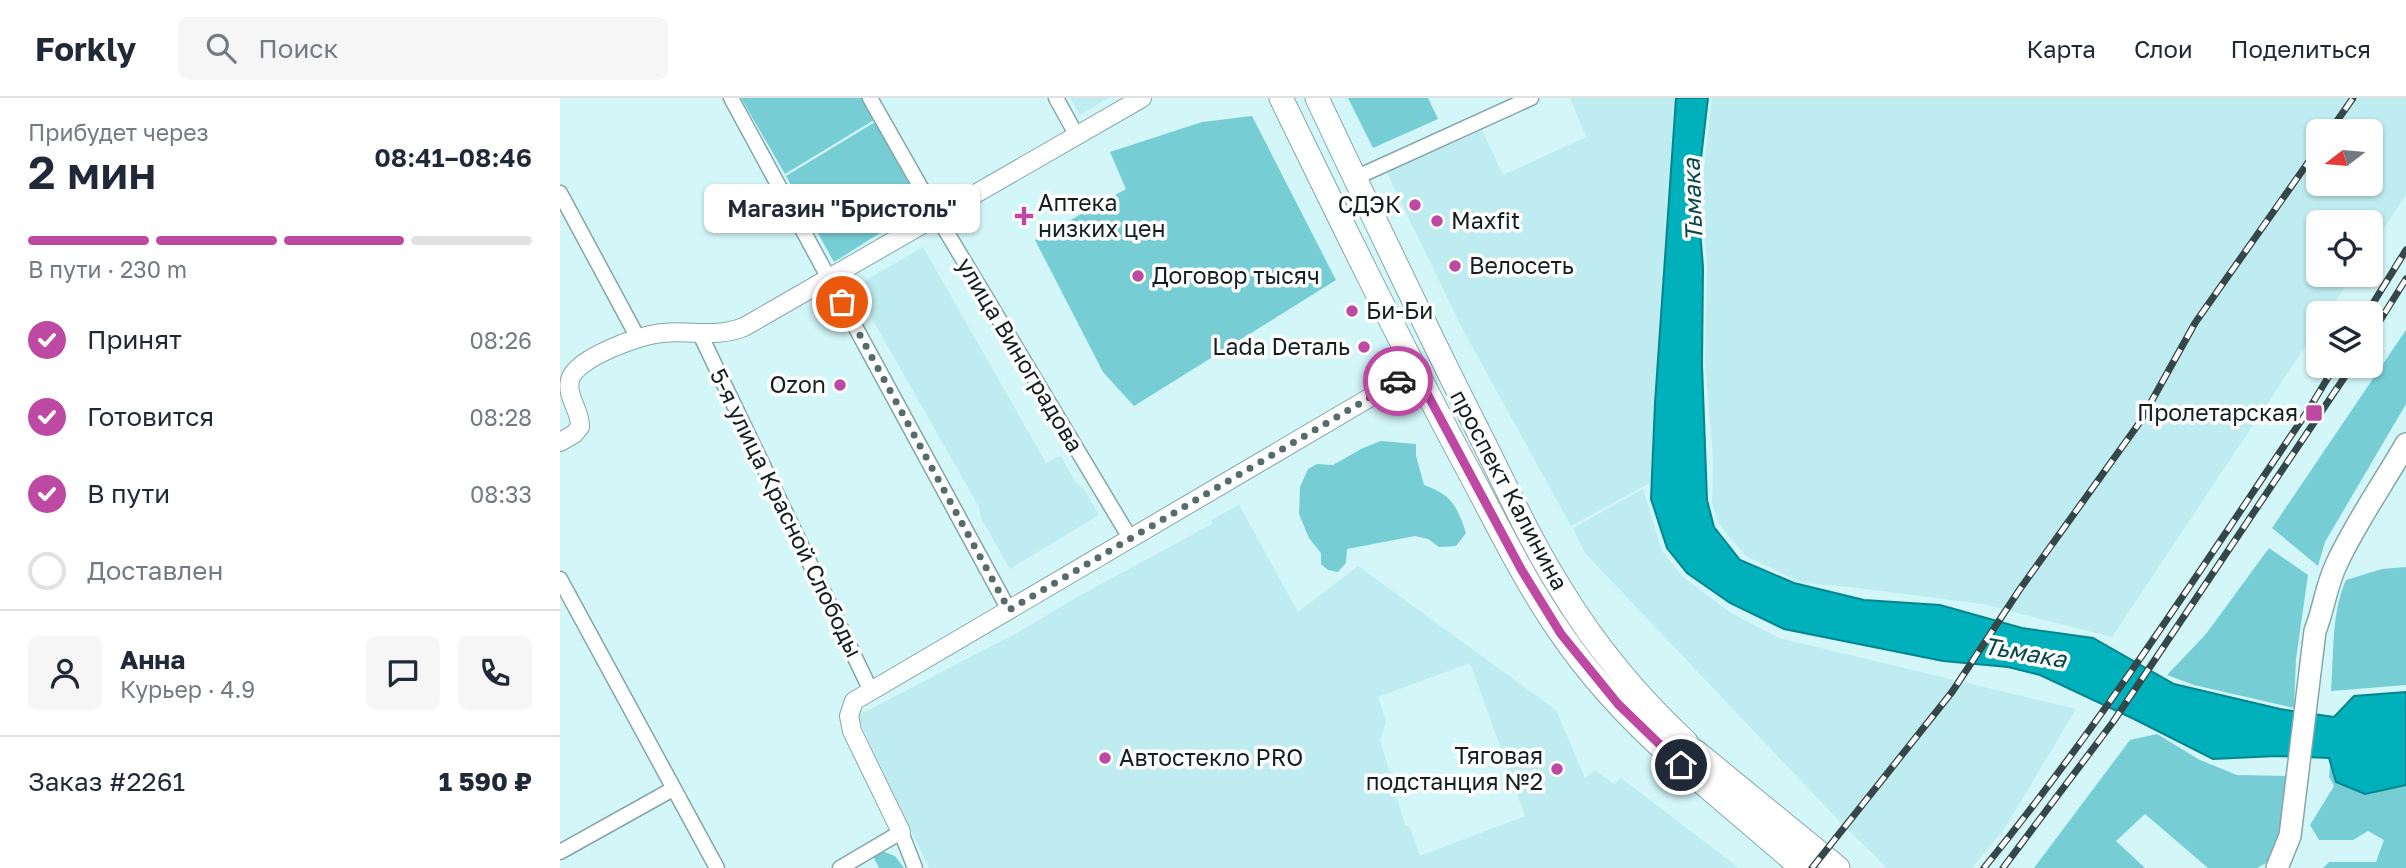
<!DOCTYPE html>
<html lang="ru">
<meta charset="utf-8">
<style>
:root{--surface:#fff;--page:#f6f6f7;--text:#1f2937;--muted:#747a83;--line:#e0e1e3;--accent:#bd49a2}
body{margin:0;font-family:"Golos Text",sans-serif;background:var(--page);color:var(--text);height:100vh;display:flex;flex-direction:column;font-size:26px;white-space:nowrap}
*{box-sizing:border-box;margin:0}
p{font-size:23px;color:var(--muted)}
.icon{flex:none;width:38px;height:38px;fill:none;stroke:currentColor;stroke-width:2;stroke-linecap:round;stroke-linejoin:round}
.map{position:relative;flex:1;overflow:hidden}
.panel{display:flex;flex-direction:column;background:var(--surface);width:560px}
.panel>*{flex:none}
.needle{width:46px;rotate:254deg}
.fabs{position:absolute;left:1746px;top:21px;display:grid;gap:14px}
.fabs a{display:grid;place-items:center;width:77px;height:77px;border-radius:10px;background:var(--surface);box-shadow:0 2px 5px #0004;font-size:35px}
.pin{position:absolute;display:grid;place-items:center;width:60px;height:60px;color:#fff;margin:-30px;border:4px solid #fff;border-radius:50%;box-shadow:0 2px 7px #0007}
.courier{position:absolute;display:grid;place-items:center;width:70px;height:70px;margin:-35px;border:5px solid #bd49a2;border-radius:50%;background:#fff;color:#222;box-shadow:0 2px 9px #0007}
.bubble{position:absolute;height:49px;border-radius:10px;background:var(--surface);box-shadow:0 2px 5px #0004;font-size:23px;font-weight:600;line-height:49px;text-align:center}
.summary em{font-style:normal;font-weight:600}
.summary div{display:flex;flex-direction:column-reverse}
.summary{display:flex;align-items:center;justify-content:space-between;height:119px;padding:0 28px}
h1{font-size:46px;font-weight:600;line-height:52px}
.bar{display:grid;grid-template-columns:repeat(4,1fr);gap:10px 7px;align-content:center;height:84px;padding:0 28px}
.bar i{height:9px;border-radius:5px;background:var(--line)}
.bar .active{background:var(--accent)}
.bar p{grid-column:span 4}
.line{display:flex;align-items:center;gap:18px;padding:0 28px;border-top:2px solid var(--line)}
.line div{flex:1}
.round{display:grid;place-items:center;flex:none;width:74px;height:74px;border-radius:10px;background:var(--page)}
ol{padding:0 28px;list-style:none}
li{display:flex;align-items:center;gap:21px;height:77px}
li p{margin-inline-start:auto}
li .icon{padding:7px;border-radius:50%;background:var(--accent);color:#fff;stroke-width:4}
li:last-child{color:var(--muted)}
li i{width:38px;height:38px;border:4px solid var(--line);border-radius:50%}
header{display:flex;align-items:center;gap:42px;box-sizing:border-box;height:98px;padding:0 35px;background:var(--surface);border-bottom:2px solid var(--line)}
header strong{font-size:33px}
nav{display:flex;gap:38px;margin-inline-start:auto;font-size:24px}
.search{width:490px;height:63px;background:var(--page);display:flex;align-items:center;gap:18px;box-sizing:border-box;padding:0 24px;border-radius:10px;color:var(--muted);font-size:26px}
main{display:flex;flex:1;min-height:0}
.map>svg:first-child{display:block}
</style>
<header>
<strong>Forkly</strong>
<div class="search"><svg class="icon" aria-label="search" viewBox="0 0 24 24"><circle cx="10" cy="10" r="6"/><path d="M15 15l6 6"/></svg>Поиск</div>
<nav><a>Карта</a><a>Слои</a><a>Поделиться</a></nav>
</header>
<main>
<section class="panel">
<div class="summary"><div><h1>2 мин</h1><p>Прибудет через</p></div><em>08:41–08:46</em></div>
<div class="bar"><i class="active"></i><i class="active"></i><i class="active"></i><i></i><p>В пути · 230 m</p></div>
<ol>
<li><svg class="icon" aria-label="check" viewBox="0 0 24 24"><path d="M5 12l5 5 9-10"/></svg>Принят<p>08:26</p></li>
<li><svg class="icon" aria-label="check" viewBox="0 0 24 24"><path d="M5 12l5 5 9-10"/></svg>Готовится<p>08:28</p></li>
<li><svg class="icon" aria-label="check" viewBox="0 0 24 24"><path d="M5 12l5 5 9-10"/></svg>В пути<p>08:33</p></li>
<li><i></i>Доставлен</li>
</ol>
<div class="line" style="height:126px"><a class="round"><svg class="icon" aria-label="person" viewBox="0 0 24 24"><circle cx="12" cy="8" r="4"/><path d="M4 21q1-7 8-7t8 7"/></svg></a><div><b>Анна</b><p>Курьер · 4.9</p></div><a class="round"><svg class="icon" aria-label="chat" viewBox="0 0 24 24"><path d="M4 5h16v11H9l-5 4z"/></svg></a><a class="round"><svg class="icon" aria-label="phone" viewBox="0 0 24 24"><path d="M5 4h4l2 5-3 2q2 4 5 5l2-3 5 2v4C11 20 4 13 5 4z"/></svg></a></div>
<div class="line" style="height:91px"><div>Заказ #2261</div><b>1 590 ₽</b></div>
</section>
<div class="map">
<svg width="1846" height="770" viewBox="0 0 1846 770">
<rect width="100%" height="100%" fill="#d3f6f9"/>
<g fill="#bfecf0" fill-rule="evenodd">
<path d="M510 0H548L520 17Z"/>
<path d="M1010 0H1117L1105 143 1097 381 1011 428 902 230 826 73 922 32 943 77 1026 39Z"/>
<path d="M1152 0H1846V97L1811 149V124H1759V177H1793L1767 215H1759V228L1552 539 1422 506 1290 489 1242 485 1186 458 1158 425 1152 404 1153 360 1145 264 1147 166 1141 96ZM1759 33H1811V86H1759Z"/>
<path d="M363 149 486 365 501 358 516 385 524 391 539 417 450 471 421 420 419 409 294 189Z"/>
<path d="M1083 391 1102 453 1123 479 1171 515 1219 540 1516 611 1445 730 1412 770H1327L1282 726 1025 455 1013 430Z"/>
<path d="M679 407 738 514 798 468 996 612 1025 680 1035 672 1054 686 1061 680 1179 770H369L297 618 464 531 519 498 652 426 651 422ZM910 565 965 718 860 758 850 730 845 727 820 642 826 624 818 599Z"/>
</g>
<g fill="#76cdd4">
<path d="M181 0H302L314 22 225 76Z"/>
<path d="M788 0H868L878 21 813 50Z"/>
<path d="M692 18 776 182 574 308 543 274 475 142 566 91 550 54 642 24Z"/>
<path d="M315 24 361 106 355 113 274 164 226 78Z"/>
<path d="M1846 232V306L1765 444 1758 468 1712 430Z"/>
<path d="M821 343 856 346V358L864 387C892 397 897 408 906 435L896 448 879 449 868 441 855 438 787 451 786 465 778 474 768 472 761 466V455L749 440 739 416 740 389 748 371 757 366 773 367 803 350Z"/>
<path d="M1709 450 1748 477 1736 561 1734 610 1634 587 1607 577 1646 536Z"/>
<path d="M1846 469V587L1771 593C1774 557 1771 515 1786 482L1822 471Z"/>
<path d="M1597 636 1640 662 1677 677 1729 678 1717 759 1697 770H1648L1585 716 1556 743 1585 770H1474L1570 642Z"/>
<path d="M1846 661V770H1763L1769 764H1816L1824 742 1808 733 1793 742H1759L1750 727 1774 688 1769 679 1770 667Z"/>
<path d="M322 753 335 758 344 770H319L313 758Z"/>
</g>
<path fill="#00b0bb" stroke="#05858d" stroke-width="2" d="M1116 0H1148L1137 95 1143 169 1142 267 1147 402 1154 429 1180 462 1234 485 1304 502 1380 507 1462 530 1533 540 1614 586 1720 611 1774 619 1794 598 1846 594V687L1805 696 1776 684 1769 660 1717 658 1653 661 1574 621 1480 577 1448 569 1383 563 1224 531 1170 505 1127 475 1107 450 1091 401 1095 305Z"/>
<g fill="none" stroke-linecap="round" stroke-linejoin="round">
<defs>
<g id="minor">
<path d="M171 0 449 512"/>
<path d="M310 0 377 118 570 440"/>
<path d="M496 0 517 38"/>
<path d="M795 80 971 0"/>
<path d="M0 95 78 240"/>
<path d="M140 236 311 593"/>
<path d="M0 481 157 770"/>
<path d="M0 754 113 691"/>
<path d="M280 770 341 734 355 770"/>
</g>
<g id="tertiary">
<path d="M0 344 14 336 20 329C21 313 6 299 10 282 15 260 82 236 103 235 132 232 156 240 184 229L582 0"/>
<path d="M341 734 292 633 289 618 294 603 855 273"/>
</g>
<path id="secondary" d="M1717 770 1730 738 1755 533C1764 511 1766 487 1777 465 1796 424 1823 386 1846 346"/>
<g id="primary">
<path d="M721 0C779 119 837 238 899 355 932 415 961 478 1000 534 1034 584 1076 628 1121 667"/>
<path d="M757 0C809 110 861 220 916 329 944 384 969 441 1002 493 1036 549 1078 599 1126 644"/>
<path d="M1135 653 1278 770"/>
<path d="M1131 675 1242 770"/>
</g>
</defs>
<use href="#minor" stroke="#85a6a9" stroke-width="17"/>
<use href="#tertiary" stroke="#85a6a9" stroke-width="20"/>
<use href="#secondary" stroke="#85a6a9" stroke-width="24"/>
<use href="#primary" stroke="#85a6a9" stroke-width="25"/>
<use href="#minor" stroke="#fff" stroke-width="14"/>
<use href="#tertiary" stroke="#fff" stroke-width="18"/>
<use href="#secondary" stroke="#fff" stroke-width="21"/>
<use href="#primary" stroke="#fff" stroke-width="23"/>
<defs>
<g id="rail">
<path d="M1770 33 1793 0"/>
<path d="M1807 215 1846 152"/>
<path d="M1811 237 1846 181"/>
<path d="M1252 770 1392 594 1460 491 1580 324 1635 225 1759 49"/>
<path d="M1424 770C1542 625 1644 466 1749 311L1775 268"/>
<path d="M1443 770 1553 624 1792 268"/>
</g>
</defs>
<use href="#rail" stroke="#364749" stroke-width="7"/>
<use href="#rail" stroke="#fff" stroke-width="4.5" stroke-dasharray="13" stroke-linecap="butt"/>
</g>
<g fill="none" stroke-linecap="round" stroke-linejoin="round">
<path stroke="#566b6d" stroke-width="7" stroke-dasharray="0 12.6" d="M282 204 449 512 838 283"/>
<path stroke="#bd49a2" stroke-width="9" d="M838 283 855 273 961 471 1001 536 1058 606 1121 667"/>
</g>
<g fill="#bd49a2" stroke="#fff" stroke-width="2.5">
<circle cx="855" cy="107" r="7"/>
<path d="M460.5 107.5h7v7h7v7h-7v7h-7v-7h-7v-7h7z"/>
<circle cx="877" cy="123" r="7"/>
<circle cx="895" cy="168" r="7"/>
<circle cx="578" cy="178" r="7"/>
<circle cx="792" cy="213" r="7"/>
<circle cx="804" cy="249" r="7"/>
<circle cx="280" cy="287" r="7"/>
<rect x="1745" y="306" width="18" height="18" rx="3.5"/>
<circle cx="545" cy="660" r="7"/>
<circle cx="997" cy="671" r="7"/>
</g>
<g text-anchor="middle" stroke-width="7" stroke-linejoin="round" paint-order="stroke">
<g font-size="23" fill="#122021" stroke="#fff" text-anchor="start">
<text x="478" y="113">Аптека<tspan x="478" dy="26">низких цен</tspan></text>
<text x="841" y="115" text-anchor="end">СДЭК</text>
<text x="891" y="131">Maxfit</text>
<text x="909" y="176">Велосеть</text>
<text x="592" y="186">Договор тысяч</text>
<text x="806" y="221">Би-Би</text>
<text x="790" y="257" text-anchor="end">Lada Dеталь</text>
<text x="266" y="295" text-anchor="end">Ozon</text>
<text x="1738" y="323" text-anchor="end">Пролетарская</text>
<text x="983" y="666" text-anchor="end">Тяговая<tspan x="983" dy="26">подстанция №2</tspan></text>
<text x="559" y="668">Автостекло PRO</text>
</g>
<g font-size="23" fill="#122021" stroke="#fff">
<text transform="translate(460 257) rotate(59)" y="8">улица Виноградова</text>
<text transform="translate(949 392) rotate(62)" y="8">проспект Калинина</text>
<text transform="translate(226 415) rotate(64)" y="8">5-я улица Красной Слободы</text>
</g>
<g font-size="24" font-style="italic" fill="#08484c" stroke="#fff">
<text transform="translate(1133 102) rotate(-92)" y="8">Тьмака</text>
<text transform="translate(1465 555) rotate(10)" y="8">Тьмака</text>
</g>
</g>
</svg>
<div class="fabs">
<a><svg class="needle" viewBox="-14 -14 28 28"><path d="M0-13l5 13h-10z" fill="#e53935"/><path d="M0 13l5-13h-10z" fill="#747a83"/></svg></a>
<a><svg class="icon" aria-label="locate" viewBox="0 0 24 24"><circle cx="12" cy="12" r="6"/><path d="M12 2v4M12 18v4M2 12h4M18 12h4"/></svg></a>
<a><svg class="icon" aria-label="layers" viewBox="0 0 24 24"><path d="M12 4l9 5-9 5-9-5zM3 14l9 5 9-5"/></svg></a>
</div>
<div class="pin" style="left:282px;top:204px;background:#ea580c"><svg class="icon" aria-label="bag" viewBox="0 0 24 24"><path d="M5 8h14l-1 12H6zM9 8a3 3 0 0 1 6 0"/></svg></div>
<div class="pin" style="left:1121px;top:667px;background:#1f2937"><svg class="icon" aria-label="home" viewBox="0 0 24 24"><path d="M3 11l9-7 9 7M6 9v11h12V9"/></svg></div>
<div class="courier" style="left:838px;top:283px"><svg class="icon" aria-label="car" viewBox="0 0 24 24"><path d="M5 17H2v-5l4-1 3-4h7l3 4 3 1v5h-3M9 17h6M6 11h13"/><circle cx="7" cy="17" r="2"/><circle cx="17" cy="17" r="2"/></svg></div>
<div class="bubble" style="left:144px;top:86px;width:276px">Магазин &quot;Бристоль&quot;</div>
</div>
</main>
